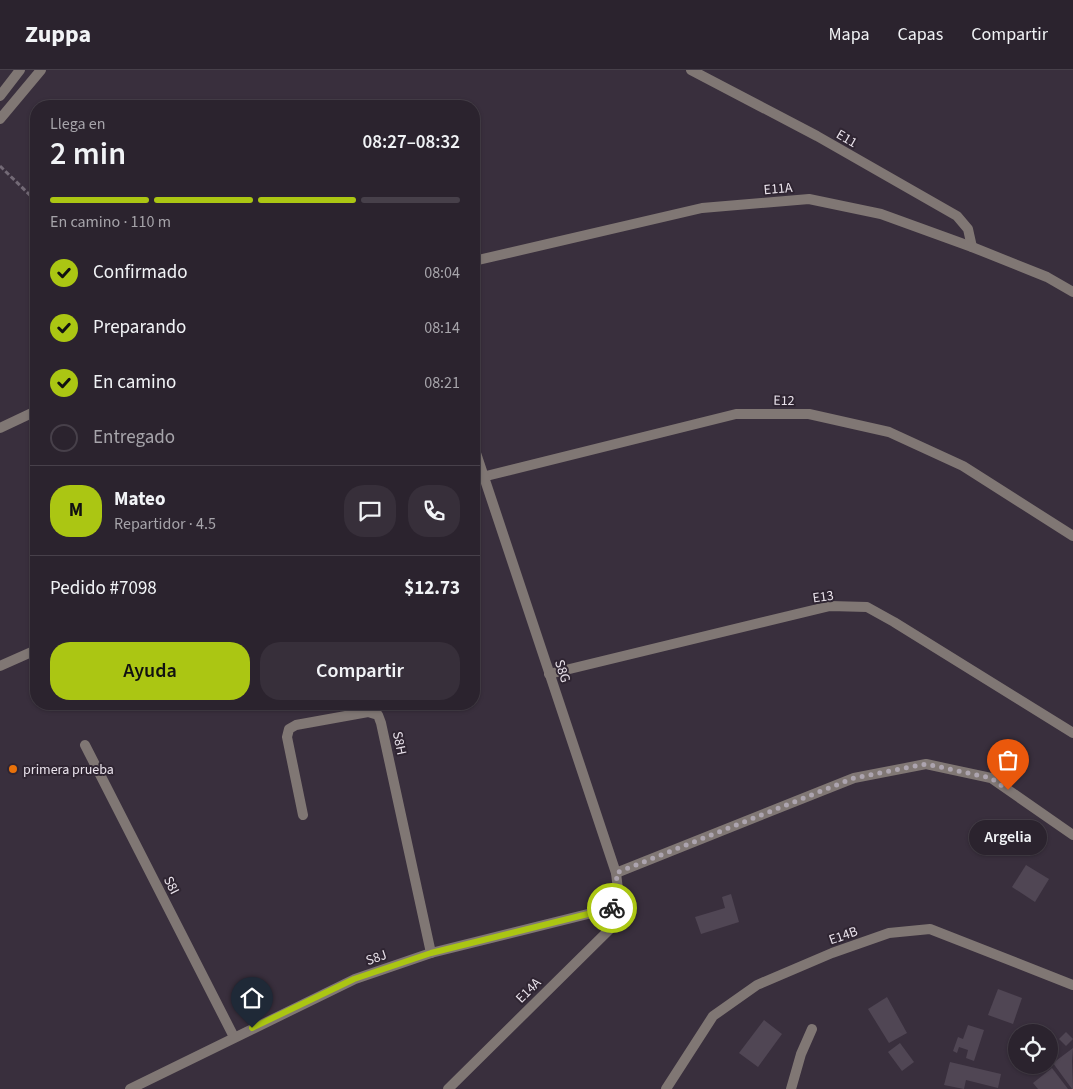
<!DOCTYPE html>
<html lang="es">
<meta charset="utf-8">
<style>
:root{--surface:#2b232e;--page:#372f3a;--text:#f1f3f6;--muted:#a6a4aa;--line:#47404a;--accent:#abc613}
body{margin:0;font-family:"Source Sans 3",sans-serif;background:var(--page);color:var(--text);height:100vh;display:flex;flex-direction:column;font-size:19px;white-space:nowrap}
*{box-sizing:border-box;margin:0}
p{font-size:16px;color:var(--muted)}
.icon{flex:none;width:28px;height:28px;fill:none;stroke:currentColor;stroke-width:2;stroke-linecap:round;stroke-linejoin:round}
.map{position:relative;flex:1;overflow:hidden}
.drawer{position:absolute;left:30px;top:30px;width:450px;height:610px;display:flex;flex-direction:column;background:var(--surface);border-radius:20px;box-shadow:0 1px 4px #0004,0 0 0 1px var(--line)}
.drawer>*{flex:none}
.fabs{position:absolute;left:1008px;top:954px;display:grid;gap:10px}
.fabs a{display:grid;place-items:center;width:50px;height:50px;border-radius:50%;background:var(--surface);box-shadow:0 1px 4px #0004,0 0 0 1px var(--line);font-size:25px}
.pin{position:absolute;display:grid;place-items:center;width:42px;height:42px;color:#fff;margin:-51px -21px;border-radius:50% 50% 50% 0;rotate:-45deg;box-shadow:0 0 5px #0007}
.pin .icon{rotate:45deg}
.courier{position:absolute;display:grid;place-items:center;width:50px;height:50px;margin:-25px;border:4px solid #abc613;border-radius:50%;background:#fff;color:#222;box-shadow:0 1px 6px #0007}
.bubble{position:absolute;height:35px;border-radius:18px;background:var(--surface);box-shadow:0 1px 4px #0004,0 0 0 1px var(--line);font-size:16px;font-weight:600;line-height:35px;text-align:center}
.overview em{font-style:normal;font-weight:600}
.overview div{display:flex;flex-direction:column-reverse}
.overview{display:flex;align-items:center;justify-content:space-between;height:85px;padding:0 20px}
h1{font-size:32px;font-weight:600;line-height:38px}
.bar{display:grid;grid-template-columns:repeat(4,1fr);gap:8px 5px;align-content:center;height:60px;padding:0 20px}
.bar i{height:6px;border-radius:4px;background:var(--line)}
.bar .current{background:var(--accent)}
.bar p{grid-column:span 4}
.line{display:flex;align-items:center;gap:12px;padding:0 20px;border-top:1px solid var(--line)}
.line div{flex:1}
.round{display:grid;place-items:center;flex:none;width:52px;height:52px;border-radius:20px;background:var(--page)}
ol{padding:0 20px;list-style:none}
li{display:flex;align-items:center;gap:15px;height:55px}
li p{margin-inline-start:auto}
li .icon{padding:5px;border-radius:50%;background:var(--accent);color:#111;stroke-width:4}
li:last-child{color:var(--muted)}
li i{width:28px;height:28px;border:2px solid var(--line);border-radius:50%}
.action{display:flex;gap:10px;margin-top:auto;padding:10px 20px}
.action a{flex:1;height:58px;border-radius:20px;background:var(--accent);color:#111;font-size:20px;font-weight:600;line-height:58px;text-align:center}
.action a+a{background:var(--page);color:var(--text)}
header{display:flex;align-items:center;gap:30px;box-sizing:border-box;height:70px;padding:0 25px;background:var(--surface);border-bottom:1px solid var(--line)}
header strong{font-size:24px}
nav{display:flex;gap:28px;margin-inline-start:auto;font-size:18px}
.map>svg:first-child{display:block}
</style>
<header>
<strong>Zuppa</strong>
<nav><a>Mapa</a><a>Capas</a><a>Compartir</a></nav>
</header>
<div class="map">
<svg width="1073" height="1019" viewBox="0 0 1073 1019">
<rect width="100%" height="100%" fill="#392f3d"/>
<g fill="#504654">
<path d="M1026 795 1049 809 1035 832 1012 817Z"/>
<path d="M731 824 739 852 701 864 695 847 725 838 722 827Z"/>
<path d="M998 919 1022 928 1013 954 988 945Z"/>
<path d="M887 927 907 963 889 973 868 939Z"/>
<path d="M764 950 782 964 758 997 739 983Z"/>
<path d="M968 955 984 960 974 991 966 988 968 980 959 977 957 983 953 981 958 967 963 969Z"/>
<path d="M1066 962 1073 969 1066 976 1059 969Z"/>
<path d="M900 973 914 992 902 1001 888 982Z"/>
<path d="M1073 978 1072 991 1073 1019H1072L1053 993Z"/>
<path d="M950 992 1001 1004 998 1018 966 1010 964 1019 944 1015Z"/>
<path d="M1052 998 1068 1019H1038L1033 1013Z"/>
</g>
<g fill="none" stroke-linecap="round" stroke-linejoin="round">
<path stroke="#736a76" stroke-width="3" stroke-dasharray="5 2.5" stroke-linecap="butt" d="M0 96 36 131"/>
<g stroke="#807774" stroke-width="10">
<path d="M691 0 817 66 957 146 968 159 972 177"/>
<path d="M0 26 20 0"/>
<path d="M0 49 41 0"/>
<path d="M474 191 702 138 809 129 881 144 972 177 1047 207 1073 222"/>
<path d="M0 358 36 341"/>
<path d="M474 409 736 344H809L889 362 963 396 1073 466"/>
<path d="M0 596 36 580"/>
<path d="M549 604 830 536 867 537 894 552 1073 663"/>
<path d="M85 675 234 967"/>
<path d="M303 745 287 667 289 659 296 655 368 642 378 645 381 653 431 883"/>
<path d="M616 803 854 708 926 694 991 708 1073 765"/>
<path d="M130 1019 355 909 431 883 620 836"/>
<path d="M448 1019 610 859 620 836 616 803 474 377"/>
<path d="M666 1019 713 946 757 915 832 883 889 863 930 859 1073 915"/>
<path d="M791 1019 801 984 812 959"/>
</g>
</g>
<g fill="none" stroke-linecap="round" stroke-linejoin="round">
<path stroke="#aca4af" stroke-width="5" stroke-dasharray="0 9" d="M612 838 620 836 616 803 854 708 926 694 991 708 1008 720"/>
<path stroke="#abc613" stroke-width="6" d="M252 958 354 909 431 883 612 838"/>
</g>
<circle fill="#e8710a" stroke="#2f2532" stroke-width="2" cx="13" cy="699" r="5"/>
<g text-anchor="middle" stroke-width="4" stroke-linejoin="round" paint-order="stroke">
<g font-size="14" fill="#eae3ec" stroke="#2f2532">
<text transform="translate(847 68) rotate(30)" y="5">E11</text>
<text transform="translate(778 118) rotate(-5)" y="5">E11A</text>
<text transform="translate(784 330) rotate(1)" y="5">E12</text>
<text transform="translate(823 526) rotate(-8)" y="5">E13</text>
<text transform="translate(563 601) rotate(72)" y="5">S8G</text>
<text transform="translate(400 673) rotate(78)" y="5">S8H</text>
<text transform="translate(172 815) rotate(63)" y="5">S8I</text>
<text transform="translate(843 865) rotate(-19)" y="5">E14B</text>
<text transform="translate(376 887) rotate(-19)" y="5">S8J</text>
<text transform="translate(528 920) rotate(-45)" y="5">E14A</text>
</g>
<g font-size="14" fill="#eae3ec" stroke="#2f2532" text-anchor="start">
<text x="23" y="704">primera prueba</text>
</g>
</g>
</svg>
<div class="fabs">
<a><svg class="icon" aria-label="locate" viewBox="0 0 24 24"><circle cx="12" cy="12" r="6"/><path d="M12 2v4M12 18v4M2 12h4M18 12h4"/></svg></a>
</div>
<div class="pin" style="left:1008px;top:720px;background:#ea580c"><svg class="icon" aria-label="bag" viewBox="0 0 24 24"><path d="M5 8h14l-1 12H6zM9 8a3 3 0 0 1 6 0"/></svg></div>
<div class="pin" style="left:252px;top:958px;background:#1f2937"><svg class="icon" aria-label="home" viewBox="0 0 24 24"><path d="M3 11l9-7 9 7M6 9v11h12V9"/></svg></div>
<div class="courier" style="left:612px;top:838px"><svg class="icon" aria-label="bike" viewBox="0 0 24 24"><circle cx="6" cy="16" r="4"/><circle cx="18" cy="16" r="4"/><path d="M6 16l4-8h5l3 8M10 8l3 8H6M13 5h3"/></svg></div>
<div class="bubble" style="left:969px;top:750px;width:78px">Argelia</div>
<section class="drawer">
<div class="overview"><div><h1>2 min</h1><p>Llega en</p></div><em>08:27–08:32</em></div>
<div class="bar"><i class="current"></i><i class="current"></i><i class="current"></i><i></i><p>En camino · 110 m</p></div>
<ol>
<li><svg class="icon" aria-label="check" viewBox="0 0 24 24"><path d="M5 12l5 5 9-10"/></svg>Confirmado<p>08:04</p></li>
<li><svg class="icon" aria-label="check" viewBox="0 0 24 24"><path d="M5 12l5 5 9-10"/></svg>Preparando<p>08:14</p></li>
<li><svg class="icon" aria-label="check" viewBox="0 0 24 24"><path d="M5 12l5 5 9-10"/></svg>En camino<p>08:21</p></li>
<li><i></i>Entregado</li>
</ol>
<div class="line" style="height:90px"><b class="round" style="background:var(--accent);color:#111">M</b><div><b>Mateo</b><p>Repartidor · 4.5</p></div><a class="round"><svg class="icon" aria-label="chat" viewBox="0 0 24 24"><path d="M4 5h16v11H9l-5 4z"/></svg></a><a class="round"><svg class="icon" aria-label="phone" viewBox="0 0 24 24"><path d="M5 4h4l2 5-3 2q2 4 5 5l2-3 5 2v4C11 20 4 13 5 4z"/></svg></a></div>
<div class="line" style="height:65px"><div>Pedido #7098</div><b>$12.73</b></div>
<div class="action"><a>Ayuda</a><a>Compartir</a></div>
</section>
</div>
